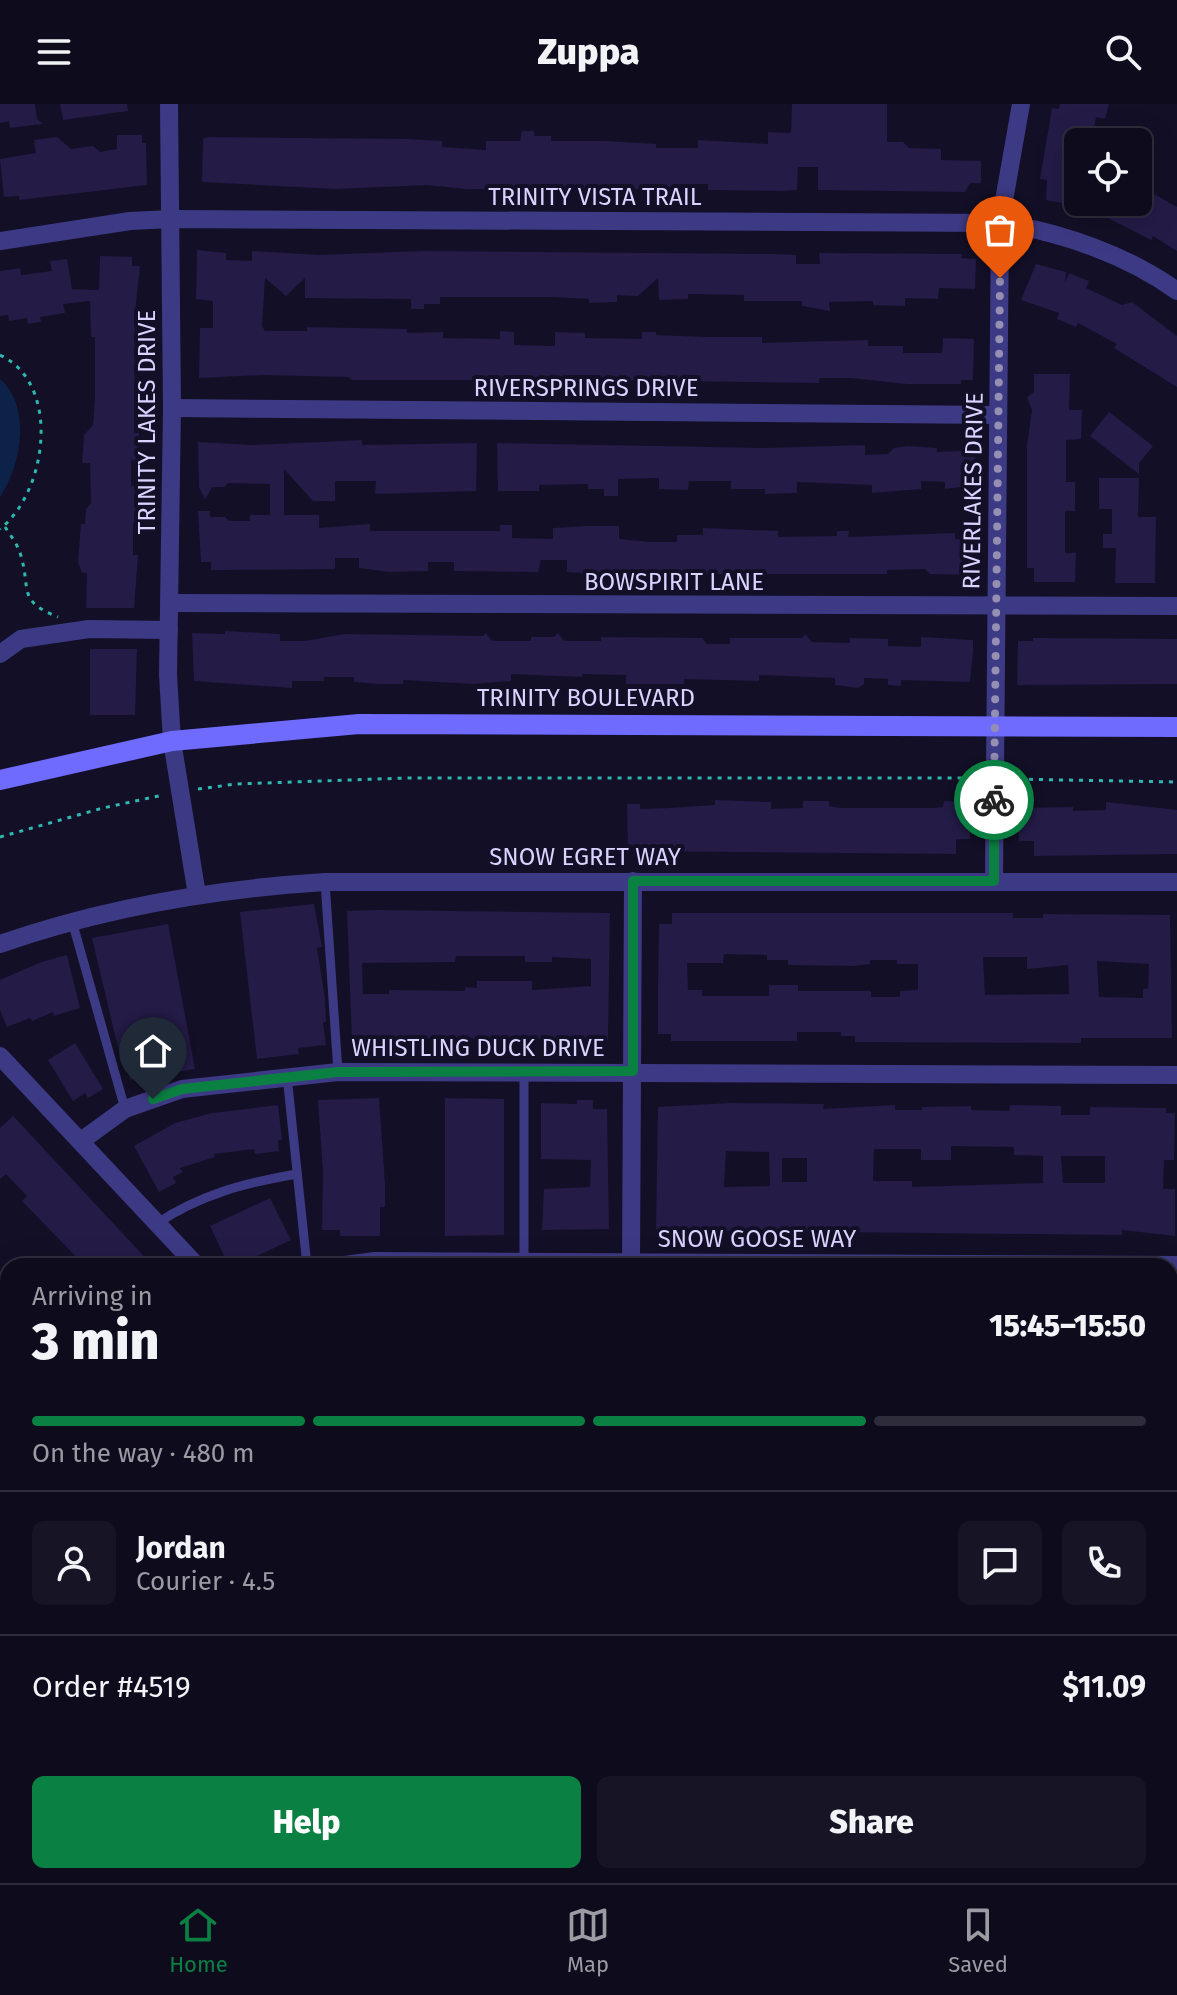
<!DOCTYPE html>
<meta charset="utf-8">
<style>
:root{--surface:#0e0b1c;--page:#171425;--text:#f1f3f6;--muted:#9b9ba3;--line:#2e2b3b;--accent:#0b8043}
body{margin:0;font-family:"Fira Sans",sans-serif;background:var(--page);color:var(--text);height:100vh;display:flex;flex-direction:column;font-size:30px;white-space:nowrap}
*{box-sizing:border-box;margin:0}
p{font-size:26px;color:var(--muted)}
.icon{flex:none;width:44px;height:44px;fill:none;stroke:currentColor;stroke-width:2;stroke-linecap:round;stroke-linejoin:round}
.map{position:relative;flex:1;overflow:hidden}
.details{position:absolute;left:0px;top:1154px;width:1178px;height:626px;display:flex;flex-direction:column;background:var(--surface);border-radius:24px 24px 0 0;box-shadow:0 8px 32px #0002,0 0 0 2px var(--line)}
.details>*{flex:none}
.tools{position:absolute;left:1064px;top:24px;display:grid;gap:16px}
.tools a{display:grid;place-items:center;width:88px;height:88px;border-radius:12px;background:var(--surface);box-shadow:0 8px 32px #0002,0 0 0 2px var(--line);font-size:40px}
.pin{position:absolute;display:grid;place-items:center;width:68px;height:68px;color:#fff;margin:-82px -34px;border-radius:50% 50% 50% 0;rotate:-45deg;box-shadow:0 0 8px #0007}
.pin .icon{rotate:45deg}
.courier{position:absolute;display:grid;place-items:center;width:80px;height:80px;margin:-40px;border:6px solid #0b8043;border-radius:50%;background:#fff;color:#222;box-shadow:0 2px 10px #0007}
.overview em{font-style:normal;font-weight:800}
.overview div{display:flex;flex-direction:column-reverse}
.overview{display:flex;align-items:center;justify-content:space-between;height:136px;padding:0 32px}
h1{font-size:52px;font-weight:800;line-height:60px}
.bar{display:grid;grid-template-columns:repeat(4,1fr);gap:12px 8px;align-content:center;height:96px;padding:0 32px}
.bar i{height:10px;border-radius:6px;background:var(--line)}
.bar .on{background:var(--accent)}
.bar p{grid-column:span 4}
.line{display:flex;align-items:center;gap:20px;padding:0 32px;border-top:2px solid var(--line)}
.line div{flex:1}
.round{display:grid;place-items:center;flex:none;width:84px;height:84px;border-radius:12px;background:var(--page)}
.primary-button{display:flex;gap:16px;margin-top:auto;padding:16px 32px}
.primary-button a{flex:1;height:92px;border-radius:12px;background:var(--accent);color:#fff;font-size:32px;font-weight:800;line-height:92px;text-align:center}
.primary-button a+a{background:var(--page);color:var(--text)}
header{display:flex;justify-content:space-between;align-items:center;height:104px;padding:0 32px;background:var(--surface);font-size:36px;font-weight:800}
.tabs{display:flex;justify-content:space-around;align-items:center;height:112px;border-top:2px solid var(--line);background:var(--surface);font-size:22px;color:var(--muted)}
.tabs a{display:grid;justify-items:center;gap:4px}
.tabs .on{color:var(--accent)}
.map>svg:first-child{display:block}
</style>
<header><svg class="icon" aria-label="menu" viewBox="0 0 24 24"><path d="M4 6h16M4 12h16M4 18h16"/></svg>Zuppa<svg class="icon" aria-label="search" viewBox="0 0 24 24"><circle cx="10" cy="10" r="6"/><path d="M15 15l6 6"/></svg></header>
<div class="map">
<svg width="1177" height="1779" viewBox="0 0 1177 1779">
<rect width="100%" height="100%" fill="#130f26"/>
<g fill="#0c2248">
<path d="M0 275C32 303 21 361 0 393Z"/>
<path d="M1170 1518H1177V1779H634L627 1772H1170Z"/>
</g>
<g fill="#241b47" fill-rule="evenodd">
<path d="M0 0H35L37 15 43 20 10 24 9 17 0 19Z"/>
<path d="M60 0H127L128 7 63 16Z"/>
<path d="M792 0H887V38H903L909 44 941 45V56L981 57V79H970L965 88 818 86V63H798L797 86 784 87 708 86V80H678V85H466L427 81 337 85 202 78 203 35 208 33 407 35 442 37V43L486 46V37H520L522 27H534V32H551V37H606L656 40V44H698V36L768 40V28L791 29Z"/>
<path d="M1060 0H1109L1105 15 1096 13 1092 38H1078V102L1046 96 1047 76 1040 75 1052 4 1059 5Z"/>
<path d="M117 31H142V39H146L147 81 19 96V92L4 93 0 55 36 49 34 36 57 33 71 45 93 42 100 48 117 45Z"/>
<path d="M1138 86 1152 93 1154 90 1177 103V147L1153 132 1151 136 1102 111 1104 107 1084 98H1138Z"/>
<path d="M197 146 226 149V156L252 157V147L320 151 423 147 772 150 796 151V160H820L819 149 962 150 961 154 976 155 975 185 939 184 938 195 905 194V202L873 201V197L829 198 830 207 802 202V197H744V191L688 190V195L659 196 658 174 638 192 617 191V198L589 199V195L553 193H440V200H424V205H411V195L305 194V174L286 192 265 174 262 222 265 227H307V223L407 225V229L443 228V234L500 235V227L514 228V241L555 242V228L585 229V234L642 235V228H656V231L705 233H762V239L868 236V242H903V249H942L943 234 974 235 973 276H961V280H907L851 274H819V279L594 276 595 271H570V276H352L348 273 264 271 199 274 200 224H213V197L196 195Z"/>
<path d="M100 152 132 153V162H140L135 208 134 329H139V345H136V357L131 356V382H136V402H140L139 419H133V451H138L134 504H86L87 469H82L78 458 81 420H85L86 405 91 399 90 359H82L84 331 93 321 95 295V233H91L90 197 63 200 65 209 40 213 41 218 28 220 27 214 9 217 8 211 0 212V167L20 164 21 171 52 167 50 157 67 155 72 185 99 186Z"/>
<path d="M1036 160 1066 168 1065 179 1069 169 1089 177 1086 184 1122 201 1132 198 1177 232V283L1114 244 1117 240 1078 219 1076 223 1057 215 1059 209 1021 196Z"/>
<path d="M1034 270H1070L1069 306H1082L1081 335 1066 336V378H1075V407H1065V449H1076L1075 478H1034V464H1027V341L1032 306 1027 293 1034 288Z"/>
<path d="M1109 308 1153 342 1139 359V370L1090 332Z"/>
<path d="M362 336V341L477 339 476 387 375 390 376 377H335V397H313L284 365V411H319V424L370 420V427H500V421H512V434L553 435V424L588 422H619V435L651 438H677V431H703V424L778 427V433L837 432V427H849L848 433 955 429V435H972V471L930 470 925 465 887 466V470H594L567 468V456H541L538 468 454 467V458H428V467L389 468 359 464V454H335V465L211 466V458H201L198 407H210V413H225L229 417H250V411H270V380L228 379 225 383H212L205 396 199 383 198 338 253 341Z"/>
<path d="M497 339 765 344 865 341V351L888 350 894 344 908 342 937 344V348L962 347 966 342H975L976 381 945 385V378L921 377V385L872 389V381L797 378V389L765 390V385H731V377H689L688 386 659 385V374L618 375V392H604V385H588V380L539 381V387H498Z"/>
<path d="M1099 374H1139L1138 413H1156L1155 479H1115L1116 444H1103V430H1112V405H1099Z"/>
<path d="M225 527 280 530V537H305L344 530 483 532 486 529 492 537H531V533H554L558 529 564 537H601V533L702 534 707 540H730V534H802L805 530 812 538 850 539V534L888 535V542L921 543V533L973 536V548L970 578 901 576V582L888 581V575L864 574V580L858 584 835 581V574L759 571V577L684 575V580H626V571L582 570V573L511 570V577L474 580 403 576V580H379L354 578V573H324V577H292V584L194 577 192 529 225 530Z"/>
<path d="M1033 534 1177 535V580L1017 581 1018 537H1033Z"/>
<path d="M90 545H137L135 611H90Z"/>
<path d="M715 696 771 698V705L803 704V697H829V702L840 704H934L943 703 944 697 970 698V735H956V750L628 747 627 700H640V705L670 704 715 701Z"/>
<path d="M1106 698 1177 706V750L1034 752V737H1019V704L1073 703V707L1106 706Z"/>
<path d="M314 800 322 843 317 844 325 894 326 918H323L326 941 298 944 299 950 257 955 240 808Z"/>
<path d="M378 806 610 809 608 936 419 934V939L365 942V937H352L347 807ZM456 852H525V858H552V853L591 855V882L532 886V877H477V884L465 883V887L389 886V890H363L362 859 455 858Z"/>
<path d="M672 809H1013V814H1043V810L1170 811 1172 934H1081V939L855 938V932H841V928H797V937H671V930H658V882L659 820H672ZM724 850 767 851V856H788V861L853 862 870 860V856H897V860H918V886L900 887V893H871V887H798V881H769V892H702V886H688L687 859H723ZM983 853H1027V865L1068 861 1069 890 985 891ZM1097 857 1149 860 1148 885H1143V894L1099 893Z"/>
<path d="M168 820 195 965 130 976 125 950H120L114 927 92 834Z"/>
<path d="M67 851 80 904 54 912 53 908 32 917 30 914 7 923 0 906V876L41 858Z"/>
<path d="M75 939 103 985 88 994 85 989 73 997 48 956Z"/>
<path d="M379 994 385 1080V1103H380V1132H340V1126H322L323 1069 318 996Z"/>
<path d="M445 994 504 995V1131L445 1132Z"/>
<path d="M577 996H593V1005H607L609 1125 542 1126 544 1085 590 1083 591 1056 541 1055V999L577 1000Z"/>
<path d="M730 999 824 1000 823 1005 895 1001V1006H922V1003L971 1002V1006L1009 1007 1010 1001 1061 1002V1011H1090V1003L1166 1004V1009H1175L1174 1056H1164L1163 1085H1175V1132L1122 1126V1131L656 1126 658 1003ZM951 1042 1014 1043V1051L1043 1052V1079L912 1083V1077H873L874 1045H921V1056H951ZM726 1047 769 1048 770 1082 724 1083ZM1061 1052H1105V1079H1063ZM782 1054H807V1078H782Z"/>
<path d="M278 1001 282 1036H278L279 1047 255 1050 254 1045 214 1050 215 1053 180 1064 183 1068 173 1073 176 1079 159 1088 134 1042 175 1019 212 1009Z"/>
<path d="M13 1012 72 1075 153 1162H85L22 1097 27 1092 6 1070 0 1075V1024Z"/>
<path d="M270 1094 291 1136 257 1152 260 1158 252 1162H229L210 1122Z"/>
</g>
<g fill="none" stroke-linecap="round" stroke-linejoin="round">
<g stroke="#2fb8b0" stroke-width="3" stroke-dasharray="4 6" stroke-linecap="butt">
<path d="M0 251C62 280 47 388 0 425"/>
<path d="M5 423C11 432 18 441 21 452 31 486 17 497 58 513"/>
<path d="M1009 675 1177 678"/>
<path d="M198 685 236 680 406 674H978"/>
<path d="M0 733 103 704 163 691"/>
<path d="M1170 1493 1177 1491"/>
</g>
<g stroke="#3d3a85" stroke-width="9">
<path d="M325 778 338 968"/>
<path d="M72 817 125 1005"/>
<path d="M524 970V1158"/>
<path d="M287 972 307 1162"/>
<path d="M156 1120C201 1090 245 1079 297 1070"/>
</g>
<g stroke="#3d3a85" stroke-width="18">
<path d="M169 0 172 304 168 571 172 637 197 791"/>
<path d="M0 137 130 117 172 115 1000 119C1061 128 1127 151 1177 187"/>
<path d="M172 304 998 311"/>
<path d="M170 499 1177 502"/>
<path d="M0 550 21 535 89 525 169 526"/>
<path d="M994 777 1000 119 1021 0"/>
<path d="M0 840C106 803 214 785 325 778H1177"/>
<path d="M0 952 197 1162"/>
<path d="M81 1037 125 1005 182 985 338 968 1177 971"/>
<path d="M337 1162 375 1157 1177 1161"/>
<path d="M631 1162 633 777"/>
<path d="M1170 1354H1177"/>
</g>
<path stroke="#6f6bff" stroke-width="20" d="M0 676 172 637 359 620 1177 623"/>
</g>
<g fill="none" stroke-linecap="round" stroke-linejoin="round">
<path stroke="#948fb3" stroke-width="8" stroke-dasharray="0 14.4" d="M994 696 1000 174"/>
<path stroke="#0b8043" stroke-width="10" d="M153 995 182 985 338 968 633 967V777H994V696"/>
</g>
<g text-anchor="middle" stroke-width="8" stroke-linejoin="round" paint-order="stroke">
<g font-size="24" fill="#d9d4ff" stroke="#130f26">
<text x="595" y="101">TRINITY VISTA TRAIL</text>
<text x="586" y="292">RIVERSPRINGS DRIVE</text>
<text transform="translate(147 318) rotate(-90)" y="8">TRINITY LAKES DRIVE</text>
<text transform="translate(973 387) rotate(-89)" y="8">RIVERLAKES DRIVE</text>
<text x="674" y="486">BOWSPIRIT LANE</text>
<text x="586" y="602">TRINITY BOULEVARD</text>
<text x="585" y="761">SNOW EGRET WAY</text>
<text x="478" y="952">WHISTLING DUCK DRIVE</text>
<text x="757" y="1143">SNOW GOOSE WAY</text>
</g>
</g>
</svg>
<div class="tools">
<a><svg class="icon" aria-label="locate" viewBox="0 0 24 24"><circle cx="12" cy="12" r="6"/><path d="M12 2v4M12 18v4M2 12h4M18 12h4"/></svg></a>
</div>
<div class="pin" style="left:1000px;top:174px;background:#ea580c"><svg class="icon" aria-label="bag" viewBox="0 0 24 24"><path d="M5 8h14l-1 12H6zM9 8a3 3 0 0 1 6 0"/></svg></div>
<div class="pin" style="left:153px;top:995px;background:#1f2937"><svg class="icon" aria-label="home" viewBox="0 0 24 24"><path d="M3 11l9-7 9 7M6 9v11h12V9"/></svg></div>
<div class="courier" style="left:994px;top:696px"><svg class="icon" aria-label="bike" viewBox="0 0 24 24"><circle cx="6" cy="16" r="4"/><circle cx="18" cy="16" r="4"/><path d="M6 16l4-8h5l3 8M10 8l3 8H6M13 5h3"/></svg></div>
<section class="details">
<div class="overview"><div><h1>3 min</h1><p>Arriving in</p></div><em>15:45–15:50</em></div>
<div class="bar"><i class="on"></i><i class="on"></i><i class="on"></i><i></i><p>On the way · 480 m</p></div>
<div class="line" style="height:144px"><a class="round"><svg class="icon" aria-label="person" viewBox="0 0 24 24"><circle cx="12" cy="8" r="4"/><path d="M4 21q1-7 8-7t8 7"/></svg></a><div><b>Jordan</b><p>Courier · 4.5</p></div><a class="round"><svg class="icon" aria-label="chat" viewBox="0 0 24 24"><path d="M4 5h16v11H9l-5 4z"/></svg></a><a class="round"><svg class="icon" aria-label="phone" viewBox="0 0 24 24"><path d="M5 4h4l2 5-3 2q2 4 5 5l2-3 5 2v4C11 20 4 13 5 4z"/></svg></a></div>
<div class="line" style="height:104px"><div>Order #4519</div><b>$11.09</b></div>
<div class="primary-button"><a>Help</a><a>Share</a></div>
</section>
</div>
<nav class="tabs">
<a class="on"><svg class="icon" aria-label="home" viewBox="0 0 24 24"><path d="M3 11l9-7 9 7M6 9v11h12V9"/></svg>Home</a>
<a><svg class="icon" aria-label="map" viewBox="0 0 24 24"><path d="M3 6l6-2 6 2 6-2v14l-6 2-6-2-6 2zM9 4v14M15 6v14"/></svg>Map</a>
<a><svg class="icon" aria-label="saved" viewBox="0 0 24 24"><path d="M7 4h10v16l-5-4-5 4z"/></svg>Saved</a>
</nav>
